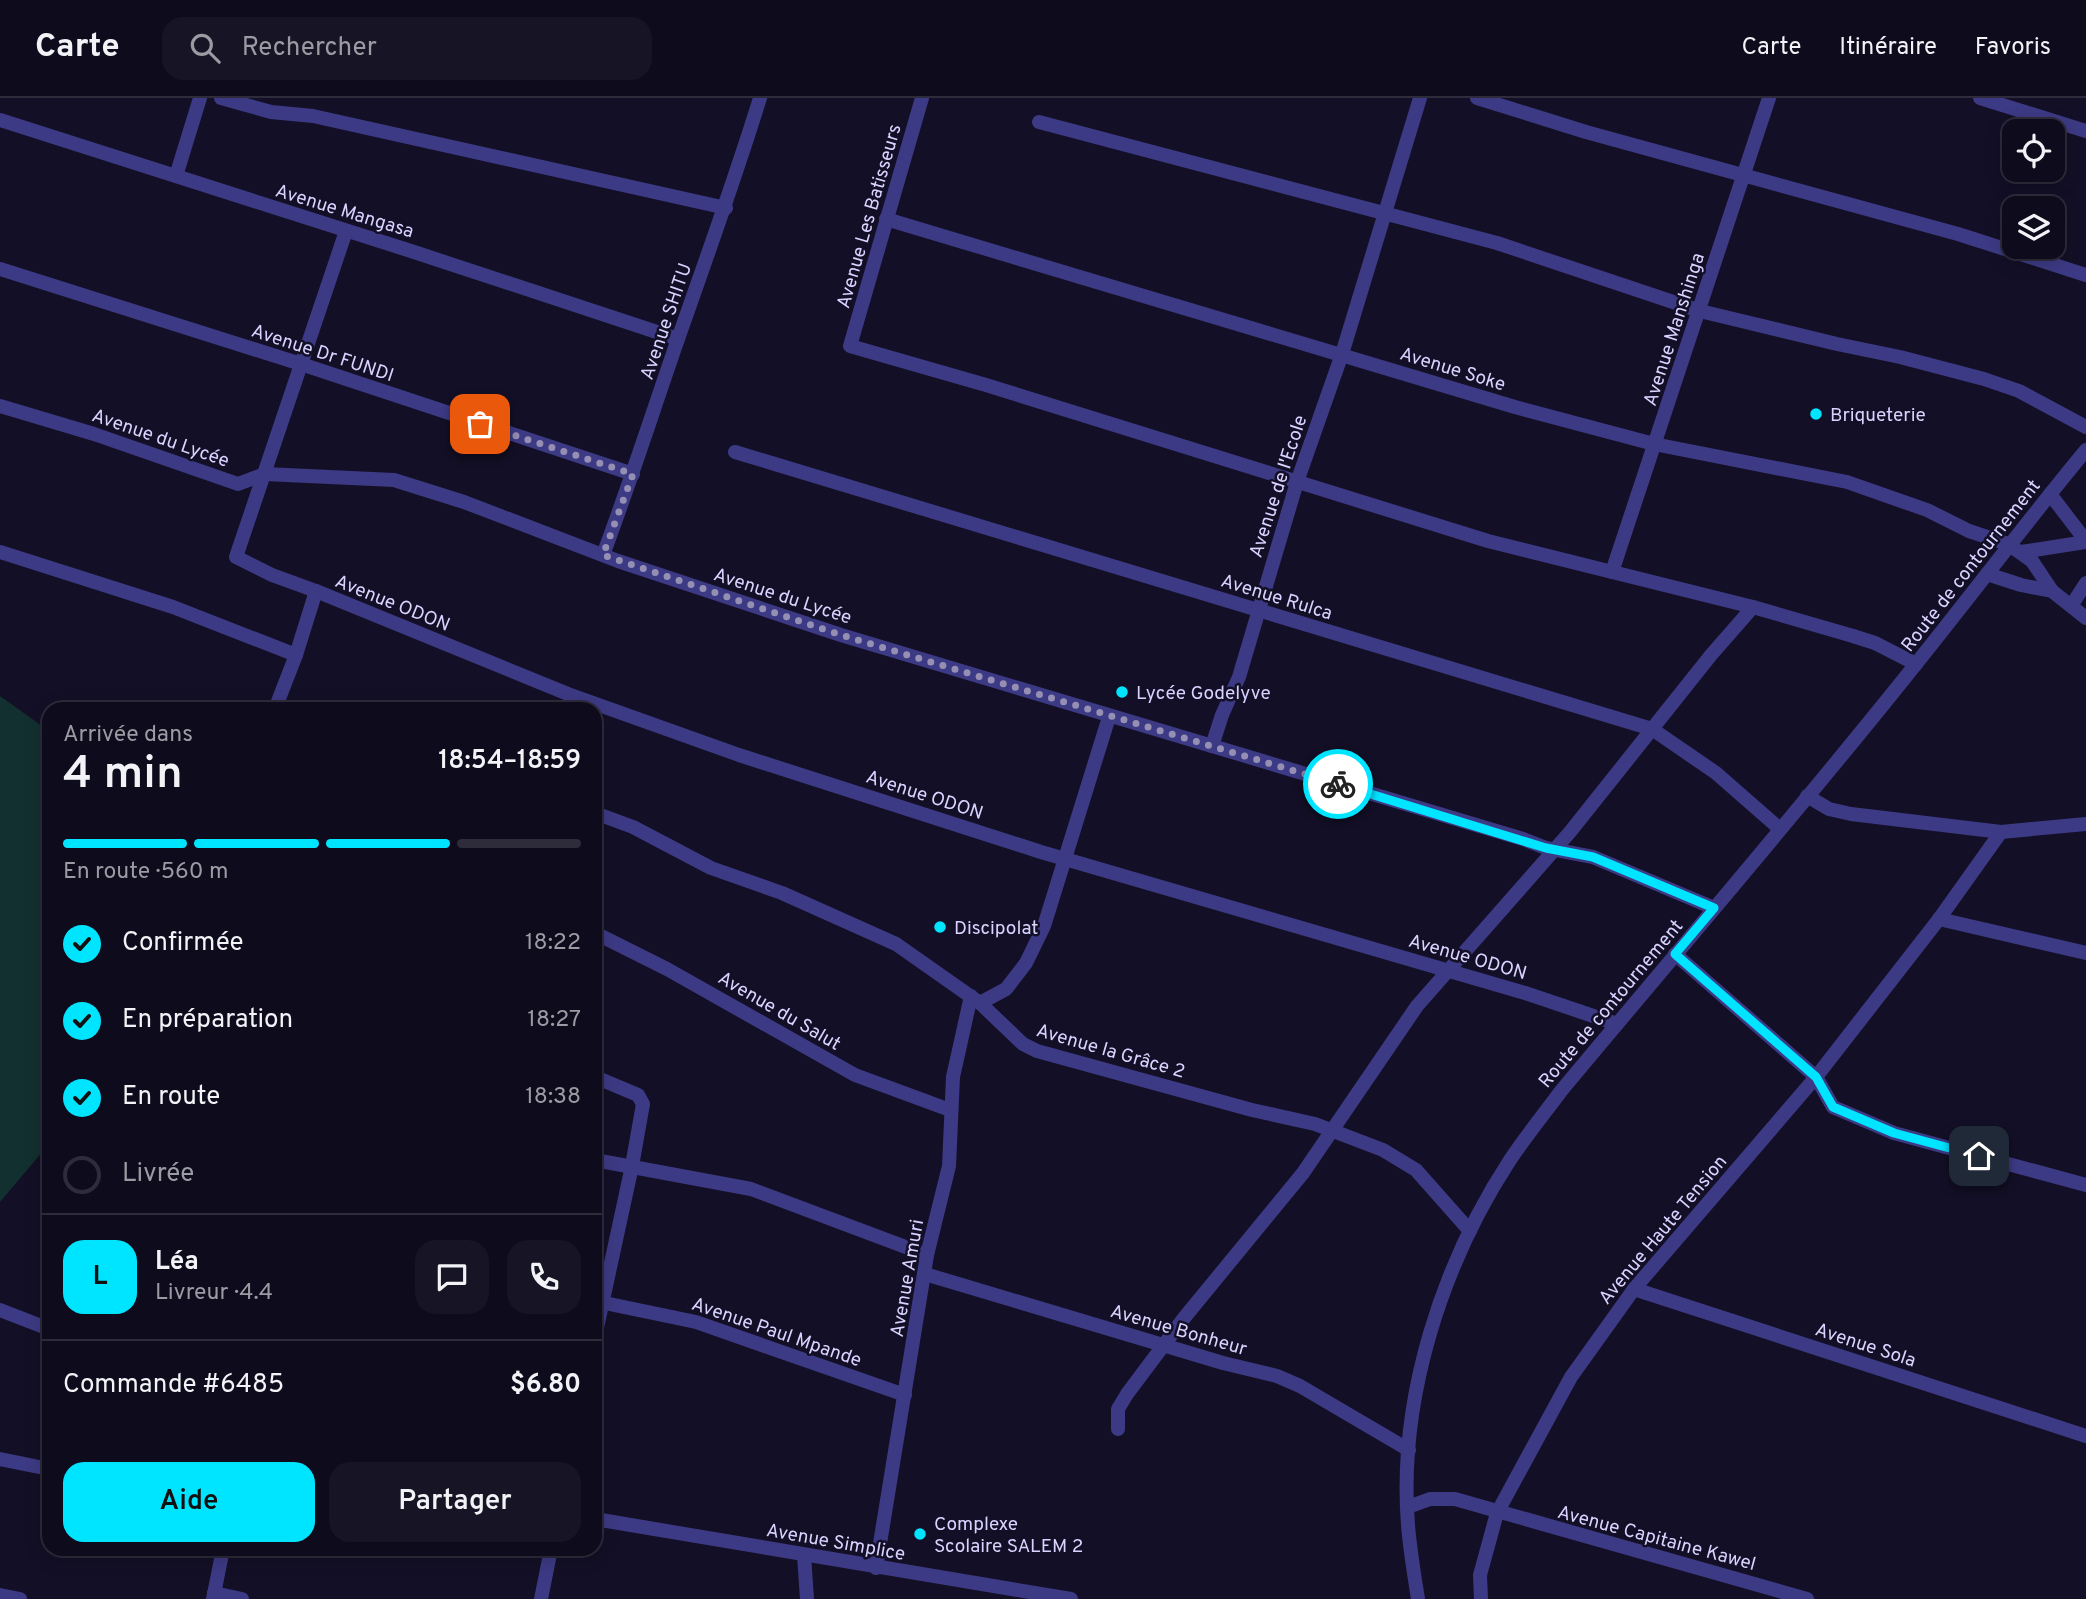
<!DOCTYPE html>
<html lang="fr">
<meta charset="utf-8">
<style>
:root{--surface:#0e0b1c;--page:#171425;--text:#f1f3f6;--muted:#9b9ba3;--line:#2e2b3b;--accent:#00e5ff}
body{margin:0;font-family:Overpass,sans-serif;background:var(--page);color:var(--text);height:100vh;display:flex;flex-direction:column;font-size:26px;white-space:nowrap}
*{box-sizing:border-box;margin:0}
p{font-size:23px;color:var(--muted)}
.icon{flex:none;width:38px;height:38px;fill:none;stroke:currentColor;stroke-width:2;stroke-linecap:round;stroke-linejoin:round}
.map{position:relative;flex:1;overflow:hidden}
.side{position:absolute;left:42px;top:604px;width:560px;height:854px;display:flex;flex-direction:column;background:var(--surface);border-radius:21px;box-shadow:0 4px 18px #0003,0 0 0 2px var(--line)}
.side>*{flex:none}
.tools{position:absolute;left:2002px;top:21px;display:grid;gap:14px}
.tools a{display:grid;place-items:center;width:63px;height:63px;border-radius:14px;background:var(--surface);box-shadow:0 4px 18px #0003,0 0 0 2px var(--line);font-size:35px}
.pin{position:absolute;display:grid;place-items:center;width:60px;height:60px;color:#fff;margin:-30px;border-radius:14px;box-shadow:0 4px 10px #0006}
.courier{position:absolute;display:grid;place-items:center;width:70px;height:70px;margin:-35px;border:5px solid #00e5ff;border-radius:50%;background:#fff;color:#222;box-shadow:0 2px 9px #0007}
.headline em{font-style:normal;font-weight:600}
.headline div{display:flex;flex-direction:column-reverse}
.headline{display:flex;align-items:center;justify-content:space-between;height:119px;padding:0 21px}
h1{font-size:46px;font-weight:600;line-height:52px}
.bar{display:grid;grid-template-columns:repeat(4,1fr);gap:10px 7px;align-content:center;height:84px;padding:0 21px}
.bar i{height:9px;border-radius:5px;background:var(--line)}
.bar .selected{background:var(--accent)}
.bar p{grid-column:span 4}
.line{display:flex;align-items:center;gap:18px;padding:0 21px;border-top:2px solid var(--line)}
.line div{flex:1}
.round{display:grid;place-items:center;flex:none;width:74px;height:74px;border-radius:21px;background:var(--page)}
ol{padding:0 21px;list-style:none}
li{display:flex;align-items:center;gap:21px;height:77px}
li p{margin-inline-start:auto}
li .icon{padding:7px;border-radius:50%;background:var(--accent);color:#111;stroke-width:4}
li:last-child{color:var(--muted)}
li i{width:38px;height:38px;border:4px solid var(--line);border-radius:50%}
.primary-button{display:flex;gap:14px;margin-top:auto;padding:14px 21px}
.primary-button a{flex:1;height:80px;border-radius:21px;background:var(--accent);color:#111;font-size:28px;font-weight:600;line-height:80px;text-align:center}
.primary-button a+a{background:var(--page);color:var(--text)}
header{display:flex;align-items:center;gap:42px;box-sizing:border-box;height:98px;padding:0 35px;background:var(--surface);border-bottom:2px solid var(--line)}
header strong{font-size:33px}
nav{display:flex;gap:38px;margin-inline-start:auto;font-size:24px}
.search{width:490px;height:63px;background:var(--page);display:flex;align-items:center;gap:18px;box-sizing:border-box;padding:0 24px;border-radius:21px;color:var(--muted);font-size:26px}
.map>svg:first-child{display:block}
</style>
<header>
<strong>Carte</strong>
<div class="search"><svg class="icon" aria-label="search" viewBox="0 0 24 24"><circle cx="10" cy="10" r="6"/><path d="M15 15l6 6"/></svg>Rechercher</div>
<nav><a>Carte</a><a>Itinéraire</a><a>Favoris</a></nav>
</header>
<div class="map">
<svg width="2086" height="1501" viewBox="0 0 2086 1501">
<rect width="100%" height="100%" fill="#130f26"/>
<path fill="#12302f" d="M0 598 49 633V1046L0 1104Z"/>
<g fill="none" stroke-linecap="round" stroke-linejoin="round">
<g stroke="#3d3a85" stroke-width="14">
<path d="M221 0 271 14 313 18 726 110"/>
<path d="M922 0 850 248 986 287 1488 443 1753 509 1853 538 1875 545 1916 566"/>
<path d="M1477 0 1586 34 1958 136 2086 177"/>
<path d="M1980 0 2086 33"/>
<path d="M0 22 414 154 678 241"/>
<path d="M1039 24 1497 145 1700 213 1837 246 1900 259 1984 281 2019 293 2086 329"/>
<path d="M176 78 200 0"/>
<path d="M886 121 1515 309 1654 346 1847 384 1927 412 1969 433 2008 446 2032 463 2052 493"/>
<path d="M346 133 236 459 272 477 316 493 568 596 739 657 1041 754 1525 895 1617 926"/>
<path d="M0 171 301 266 633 376"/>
<path d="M0 308 94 336 238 386 265 376 394 382 464 404 618 463 841 537 1523 741 1546 750 1593 759 1714 810"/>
<path d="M735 354 1652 631 1716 675 1780 731"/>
<path d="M2050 396 2086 443"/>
<path d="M0 454 173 509 296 557"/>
<path d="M2021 454 2086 444"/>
<path d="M603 457C630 385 653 313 678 241 706 161 735 81 760 0"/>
<path d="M1612 474 1769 0"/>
<path d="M1987 476 2021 487 2052 493 2086 520"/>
<path d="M2071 508 2086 485"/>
<path d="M275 611 296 557 316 493"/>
<path d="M1212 648 1222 617 1239 579 1297 384 1342 256 1420 0"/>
<path d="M1807 698 1829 711 1851 716 2001 734 2086 726"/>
<path d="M595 715 633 729 711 770 782 795 896 846 980 905 1023 946 1037 953 1252 1012 1315 1026 1383 1052 1416 1072 1470 1133"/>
<path d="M1939 821 2086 855"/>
<path d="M595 835 667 871 855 977 950 1012"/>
<path d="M1675 856 1816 979 1833 1009 1894 1035 2086 1087"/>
<path d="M980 905 1006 891 1026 865 1044 828 1109 619"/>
<path d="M595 979 638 997 643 1006 632 1068 595 1239"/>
<path d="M595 1062 751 1091 927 1157"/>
<path d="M925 1176 1223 1265 1277 1278 1300 1288 1409 1352"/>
<path d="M1634 1191 2086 1338"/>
<path d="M595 1203 696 1224 905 1297"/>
<path d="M0 1212 49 1231"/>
<path d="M1118 1331V1311L1127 1296 1184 1220 1303 1075 1417 908 1570 734 1711 557 1753 509"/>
<path d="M0 1361 49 1371"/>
<path d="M1408 1409 1430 1401H1455L1807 1501"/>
<path d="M595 1421 1071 1501"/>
<path d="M804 1457 807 1501"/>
<path d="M876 1470 927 1157 949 1068 953 979 971 898"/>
<path d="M214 1495 242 1501"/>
<path d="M0 1497 20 1501"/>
<path d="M213 1501 223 1451"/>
<path d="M541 1501 551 1451"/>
<path d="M1418 1501C1414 1476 1410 1452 1408 1427 1398 1301 1442 1166 1510 1062 1526 1038 1544 1016 1561 993 1671 861 1783 731 1891 597 1957 516 2019 433 2086 352"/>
<path d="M1481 1501 1480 1477 1497 1415 1571 1279 1634 1191 1816 979 1939 821 2001 734"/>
</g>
</g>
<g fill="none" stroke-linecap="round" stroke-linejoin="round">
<path stroke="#948fb3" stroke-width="7" stroke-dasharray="0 12.6" d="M480 326 633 376 603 457 841 537 1338 686"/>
<path stroke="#00e5ff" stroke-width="9" d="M1338 686 1546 750 1593 759 1714 810 1675 856 1816 979 1833 1009 1894 1035 1979 1058"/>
</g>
<g fill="#00e5ff" stroke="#130f26" stroke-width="2.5">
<circle cx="1816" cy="316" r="7"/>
<circle cx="1122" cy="594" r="7"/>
<circle cx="940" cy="829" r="7"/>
<circle cx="920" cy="1436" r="7"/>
</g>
<g text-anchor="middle" stroke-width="5" stroke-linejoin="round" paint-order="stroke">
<g font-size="19" fill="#d9d4ff" stroke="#130f26">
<text transform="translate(345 112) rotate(17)" y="7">Avenue Mangasa</text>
<text transform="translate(868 118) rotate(-74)" y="7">Avenue Les Batisseurs</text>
<text transform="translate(665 223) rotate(-71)" y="7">Avenue SHITU</text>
<text transform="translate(1673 231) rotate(-72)" y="7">Avenue Manshinga</text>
<text transform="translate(323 254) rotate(18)" y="7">Avenue Dr FUNDI</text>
<text transform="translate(1453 270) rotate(17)" y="7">Avenue Soke</text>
<text transform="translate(161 339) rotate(19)" y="7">Avenue du Lycée</text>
<text transform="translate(1277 388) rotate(-72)" y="7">Avenue de l'Ecole</text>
<text transform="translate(1970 467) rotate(-52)" y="7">Route de contournement</text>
<text transform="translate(783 497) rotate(18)" y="7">Avenue du Lycée</text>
<text transform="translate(1277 498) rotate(17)" y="7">Avenue Rulca</text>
<text transform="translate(393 504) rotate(22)" y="7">Avenue ODON</text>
<text transform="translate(925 696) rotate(18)" y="7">Avenue ODON</text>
<text transform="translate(1468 858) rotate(16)" y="7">Avenue ODON</text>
<text transform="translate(1610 905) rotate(-50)" y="7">Route de contournement</text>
<text transform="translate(780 912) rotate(30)" y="7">Avenue du Salut</text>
<text transform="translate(1111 952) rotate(16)" y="7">Avenue la Grâce 2</text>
<text transform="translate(1662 1131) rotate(-50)" y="7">Avenue Haute Tension</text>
<text transform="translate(906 1180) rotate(-80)" y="7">Avenue Amuri</text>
<text transform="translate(1179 1231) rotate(16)" y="7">Avenue Bonheur</text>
<text transform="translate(777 1233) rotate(19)" y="7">Avenue Paul Mpande</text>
<text transform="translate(1866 1246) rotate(18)" y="7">Avenue Sola</text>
<text transform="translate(1657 1439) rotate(15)" y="7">Avenue Capitaine Kawel</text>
<text transform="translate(836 1443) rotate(10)" y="7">Avenue Simplice</text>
</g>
<g font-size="19" fill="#d9d4ff" stroke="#130f26" text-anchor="start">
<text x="1830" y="323">Briqueterie</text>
<text x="1136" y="601">Lycée Godelyve</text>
<text x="954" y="836">Discipolat</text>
<text x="934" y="1432">Complexe<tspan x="934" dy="22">Scolaire SALEM 2</tspan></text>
</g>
</g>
</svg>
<div class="tools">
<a><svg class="icon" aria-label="locate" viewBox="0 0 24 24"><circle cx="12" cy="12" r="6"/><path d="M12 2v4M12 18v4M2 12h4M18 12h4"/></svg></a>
<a><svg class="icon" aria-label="layers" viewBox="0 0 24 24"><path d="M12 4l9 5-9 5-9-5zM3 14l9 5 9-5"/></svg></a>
</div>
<div class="pin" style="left:480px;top:326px;background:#ea580c"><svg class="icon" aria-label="bag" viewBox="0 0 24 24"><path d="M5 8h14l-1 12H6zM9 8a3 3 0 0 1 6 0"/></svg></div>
<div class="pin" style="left:1979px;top:1058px;background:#1f2937"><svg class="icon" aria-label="home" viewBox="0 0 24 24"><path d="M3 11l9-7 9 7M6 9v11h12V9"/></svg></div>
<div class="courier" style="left:1338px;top:686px"><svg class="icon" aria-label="bike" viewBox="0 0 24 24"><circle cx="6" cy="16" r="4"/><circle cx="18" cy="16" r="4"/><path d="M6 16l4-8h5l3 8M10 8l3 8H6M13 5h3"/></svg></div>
<section class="side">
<div class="headline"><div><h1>4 min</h1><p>Arrivée dans</p></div><em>18:54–18:59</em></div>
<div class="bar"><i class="selected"></i><i class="selected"></i><i class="selected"></i><i></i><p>En route · 560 m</p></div>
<ol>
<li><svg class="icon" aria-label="check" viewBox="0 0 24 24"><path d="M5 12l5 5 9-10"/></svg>Confirmée<p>18:22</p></li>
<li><svg class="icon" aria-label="check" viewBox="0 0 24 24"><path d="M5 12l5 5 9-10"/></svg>En préparation<p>18:27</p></li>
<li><svg class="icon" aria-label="check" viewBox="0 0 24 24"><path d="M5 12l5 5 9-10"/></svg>En route<p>18:38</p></li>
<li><i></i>Livrée</li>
</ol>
<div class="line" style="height:126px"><b class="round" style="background:var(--accent);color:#111">L</b><div><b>Léa</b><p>Livreur · 4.4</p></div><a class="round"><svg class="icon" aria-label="chat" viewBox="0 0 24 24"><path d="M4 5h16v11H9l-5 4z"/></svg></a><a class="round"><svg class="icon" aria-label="phone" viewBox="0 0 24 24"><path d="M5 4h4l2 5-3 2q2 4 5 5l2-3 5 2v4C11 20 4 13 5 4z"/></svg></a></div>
<div class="line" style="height:91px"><div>Commande #6485</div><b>$6.80</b></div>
<div class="primary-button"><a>Aide</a><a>Partager</a></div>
</section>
</div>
